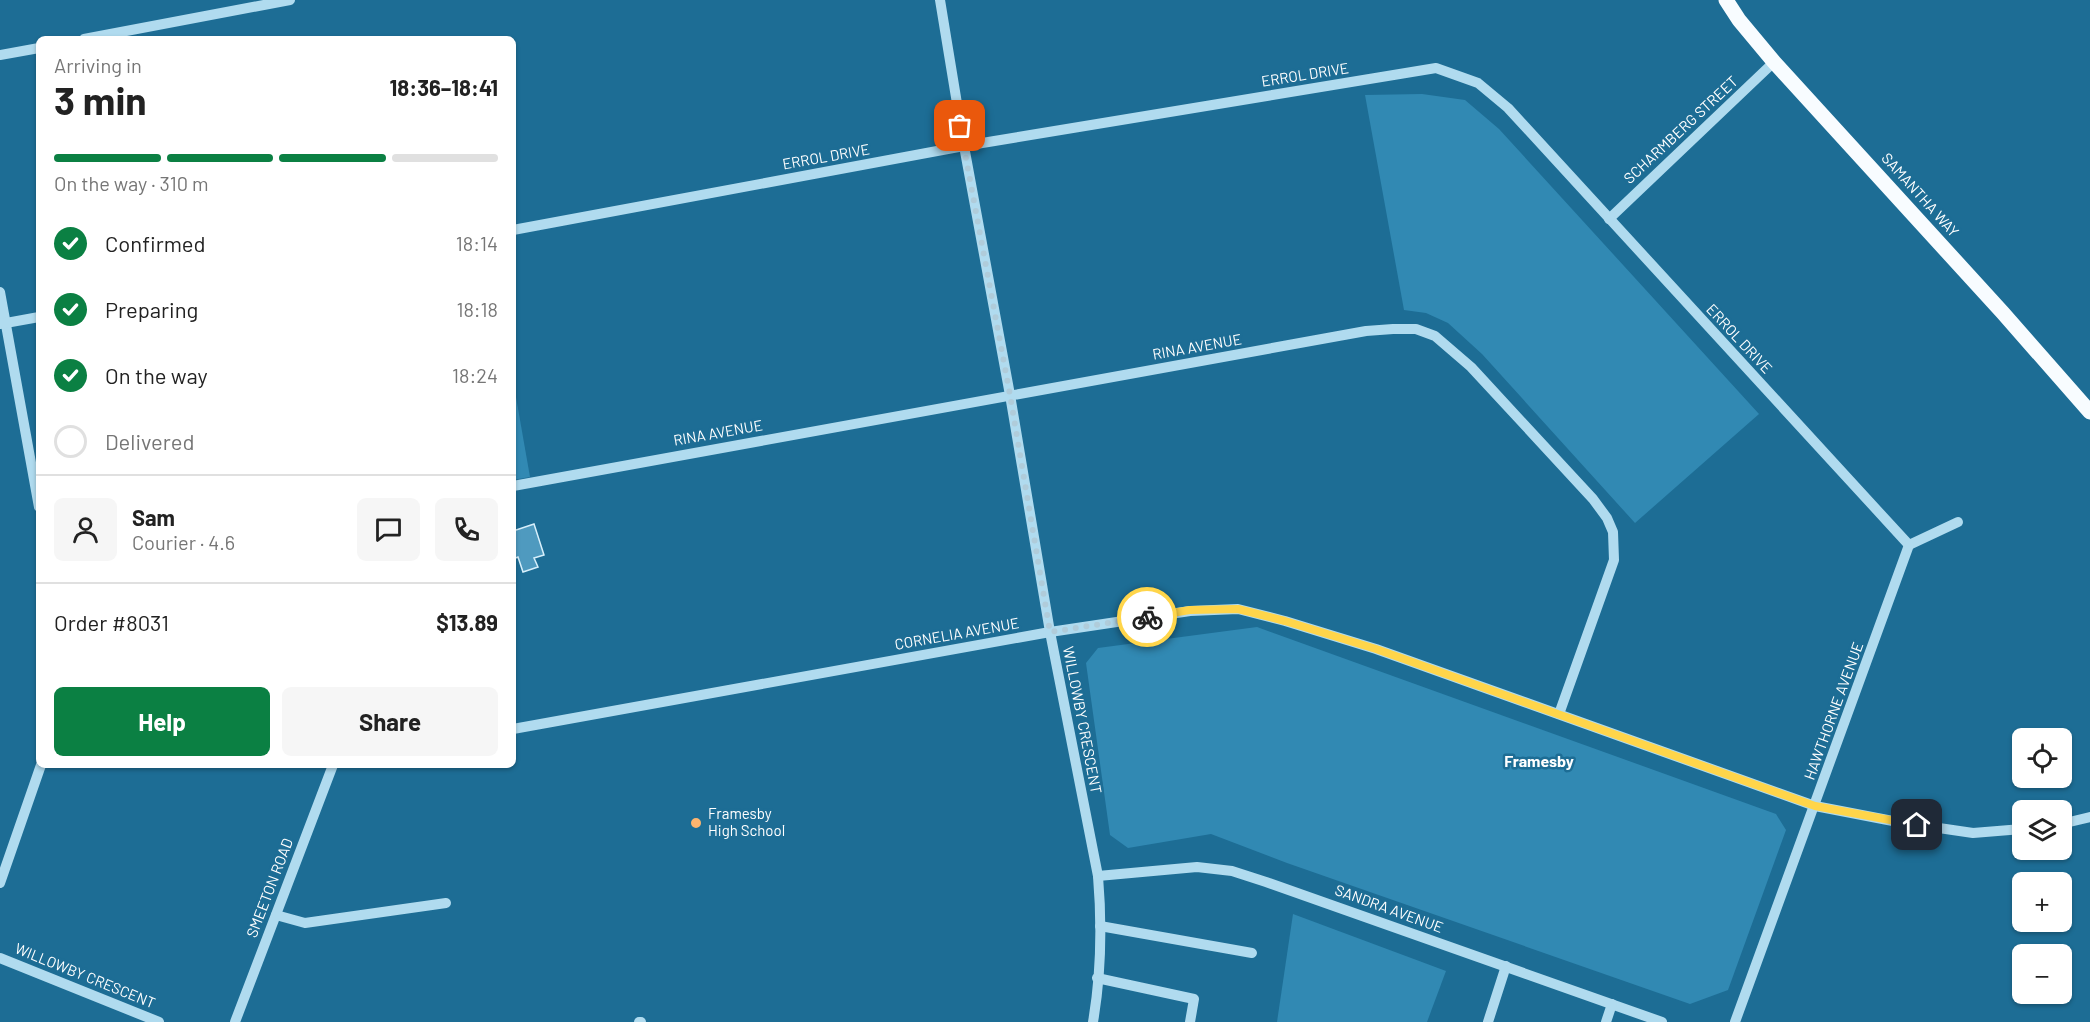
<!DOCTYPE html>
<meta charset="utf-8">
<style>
:root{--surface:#fff;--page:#f6f6f6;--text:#222;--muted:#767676;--line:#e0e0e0;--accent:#0b8043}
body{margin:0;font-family:Barlow,sans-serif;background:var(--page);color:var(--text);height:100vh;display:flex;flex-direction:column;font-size:22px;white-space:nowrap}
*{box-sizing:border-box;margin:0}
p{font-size:20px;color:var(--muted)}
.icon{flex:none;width:33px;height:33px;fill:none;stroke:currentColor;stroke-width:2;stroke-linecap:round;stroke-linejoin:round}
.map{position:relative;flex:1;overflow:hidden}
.details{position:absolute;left:36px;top:36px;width:480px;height:732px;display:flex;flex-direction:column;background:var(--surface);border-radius:9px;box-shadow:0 2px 4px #0004}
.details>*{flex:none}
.fabs{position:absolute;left:2012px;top:728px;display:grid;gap:12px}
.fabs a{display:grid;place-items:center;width:60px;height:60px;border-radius:9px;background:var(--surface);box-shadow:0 2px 4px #0004;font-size:30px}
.pin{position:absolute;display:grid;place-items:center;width:51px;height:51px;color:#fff;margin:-26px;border-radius:12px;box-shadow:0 3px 9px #0006}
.courier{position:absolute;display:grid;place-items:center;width:60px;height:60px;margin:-30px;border:4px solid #ffd54a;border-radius:50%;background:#fff;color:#222;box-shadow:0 2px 8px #0007}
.headline em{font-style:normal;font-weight:700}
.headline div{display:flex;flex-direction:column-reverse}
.headline{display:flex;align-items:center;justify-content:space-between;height:102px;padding:0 18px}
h1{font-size:39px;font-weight:700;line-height:45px}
.bar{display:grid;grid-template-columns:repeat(4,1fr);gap:9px 6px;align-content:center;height:72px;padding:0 18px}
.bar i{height:8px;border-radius:4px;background:var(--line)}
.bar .current{background:var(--accent)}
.bar p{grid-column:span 4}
.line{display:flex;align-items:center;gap:15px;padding:0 18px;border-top:2px solid var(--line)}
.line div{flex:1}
.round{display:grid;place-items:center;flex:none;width:63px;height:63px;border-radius:9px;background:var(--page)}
ol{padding:0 18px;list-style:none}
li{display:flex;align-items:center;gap:18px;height:66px}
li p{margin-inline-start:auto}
li .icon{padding:6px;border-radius:50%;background:var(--accent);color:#fff;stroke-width:4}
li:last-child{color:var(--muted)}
li i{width:33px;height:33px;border:3px solid var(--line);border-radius:50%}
.primary-button{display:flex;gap:12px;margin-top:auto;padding:12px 18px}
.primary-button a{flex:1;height:69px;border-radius:9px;background:var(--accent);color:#fff;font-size:24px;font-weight:700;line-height:69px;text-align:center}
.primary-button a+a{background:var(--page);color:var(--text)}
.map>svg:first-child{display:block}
</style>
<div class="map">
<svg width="2090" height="1022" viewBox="0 0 2090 1022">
<rect width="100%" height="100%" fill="#1d6d95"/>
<g fill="#3189b3">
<path d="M1422 94 1465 100 1499 129 1759 414 1635 523 1482 354 1448 323 1426 313 1404 310 1365 95Z"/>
<path d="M513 380 530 477 513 480Z"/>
<path d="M1257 627 1776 814 1786 830 1728 990 1690 1004 1287 863 1211 834 1128 848 1110 835 1086 663 1098 648Z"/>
<path d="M1293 914 1446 971 1427 1022H1277Z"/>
</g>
<path fill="#4f9abf" stroke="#d7effb" stroke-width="1.5" d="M534 524 544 555 534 558 538 567 523 572 518 557 513 559V531Z"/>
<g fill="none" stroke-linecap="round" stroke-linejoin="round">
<g stroke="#b0dbef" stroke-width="10">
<path d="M940 0 964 146 1010 395 1050 632 1098 876C1102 924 1101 975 1093 1022"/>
<path d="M84 39 290 0"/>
<path d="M0 55 39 48"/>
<path d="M1609 219 1774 62"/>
<path d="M513 230 964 146 1436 68 1478 83 1508 108 1909 545"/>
<path d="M0 292 39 507"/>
<path d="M0 324 39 317"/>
<path d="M513 486 1366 331 1393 329H1416L1435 336 1471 367 1593 499 1607 518 1613 532 1614 560 1559 714"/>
<path d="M1909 545 1958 522"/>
<path d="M513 729 1050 632 1190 611 1238 609 1285 621 1376 649 1815 806 1898 822 1973 833 2022 829"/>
<path d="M2061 824 2090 817"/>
<path d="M1098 876 1197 867 1232 871 1266 882 1662 1022"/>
<path d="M0 883 41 765"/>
<path d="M276 915 305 923 446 903"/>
<path d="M1100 926 1252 953"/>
<path d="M0 958 159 1022"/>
<path d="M1097 978 1194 999 1190 1022"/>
<path d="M235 1022 333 765"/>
<path d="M639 1022H641"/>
<path d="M1488 1022 1506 966"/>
<path d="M1606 1022 1612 1004"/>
<path d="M1735 1022 1909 545"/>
</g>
<path stroke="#f8fcff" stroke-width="15" d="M1726 0 1739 20 1774 62 2003 313 2090 412"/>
</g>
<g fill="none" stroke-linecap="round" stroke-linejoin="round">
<path stroke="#b0ccda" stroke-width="6" stroke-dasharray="0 10.8" d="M960 126 1010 395 1050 632 1147 617"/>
<path stroke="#ffd54a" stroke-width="8" d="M1147 617 1190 610 1238 609 1285 621 1376 649 1815 806 1917 825"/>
</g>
<circle fill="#feb56f" stroke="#1d6d95" stroke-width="2" cx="696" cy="823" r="6"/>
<g text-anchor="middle" stroke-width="5" stroke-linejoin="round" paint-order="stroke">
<g font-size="15" fill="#fff" stroke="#1d6d95">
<text transform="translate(1305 75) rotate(-9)" y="5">ERROL DRIVE</text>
<text transform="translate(1681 130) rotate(-43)" y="5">SCHARMBERG STREET</text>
<text transform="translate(826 157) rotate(-10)" y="5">ERROL DRIVE</text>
<text transform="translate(1920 195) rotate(48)" y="5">SAMANTHA WAY</text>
<text transform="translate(1739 339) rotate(47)" y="5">ERROL DRIVE</text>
<text transform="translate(1197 347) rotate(-10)" y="5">RINA AVENUE</text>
<text transform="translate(718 433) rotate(-10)" y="5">RINA AVENUE</text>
<text transform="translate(957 634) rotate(-10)" y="5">CORNELIA AVENUE</text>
<text transform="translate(1834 711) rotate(-70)" y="5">HAWTHORNE AVENUE</text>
<text transform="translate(1082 720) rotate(79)" y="5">WILLOWBY CRESCENT</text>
<text transform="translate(270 888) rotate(-69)" y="5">SMEETON ROAD</text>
<text transform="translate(1389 909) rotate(20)" y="5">SANDRA AVENUE</text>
<text transform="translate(85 976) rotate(22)" y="5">WILLOWBY CRESCENT</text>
</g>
<g font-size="15" fill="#fff" stroke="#1d6d95" text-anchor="start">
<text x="708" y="819">Framesby<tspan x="708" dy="17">High School</tspan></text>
</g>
<g font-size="16" font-weight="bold" fill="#fff" stroke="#1d6d95">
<text x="1539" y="767">Framesby</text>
</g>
</g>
</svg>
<div class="fabs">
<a><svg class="icon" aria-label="locate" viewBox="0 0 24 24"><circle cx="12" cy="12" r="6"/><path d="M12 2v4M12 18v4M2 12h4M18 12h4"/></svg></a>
<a><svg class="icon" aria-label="layers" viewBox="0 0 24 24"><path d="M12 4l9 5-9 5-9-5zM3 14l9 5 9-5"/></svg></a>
<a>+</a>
<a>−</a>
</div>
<div class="pin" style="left:960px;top:126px;background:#ea580c"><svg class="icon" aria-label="bag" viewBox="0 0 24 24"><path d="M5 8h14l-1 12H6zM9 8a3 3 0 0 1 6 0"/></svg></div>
<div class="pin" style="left:1917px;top:825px;background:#1f2937"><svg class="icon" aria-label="home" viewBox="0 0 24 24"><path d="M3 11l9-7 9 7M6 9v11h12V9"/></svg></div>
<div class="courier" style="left:1147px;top:617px"><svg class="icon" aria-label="bike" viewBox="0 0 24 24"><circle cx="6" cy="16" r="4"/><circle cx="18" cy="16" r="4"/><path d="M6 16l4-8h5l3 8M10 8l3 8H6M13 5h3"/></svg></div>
<section class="details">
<div class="headline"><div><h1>3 min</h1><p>Arriving in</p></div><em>18:36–18:41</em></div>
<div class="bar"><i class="current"></i><i class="current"></i><i class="current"></i><i></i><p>On the way · 310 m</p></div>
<ol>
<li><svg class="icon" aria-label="check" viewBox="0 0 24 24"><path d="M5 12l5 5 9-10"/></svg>Confirmed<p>18:14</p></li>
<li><svg class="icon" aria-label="check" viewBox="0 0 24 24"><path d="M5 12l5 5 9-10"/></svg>Preparing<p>18:18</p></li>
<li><svg class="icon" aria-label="check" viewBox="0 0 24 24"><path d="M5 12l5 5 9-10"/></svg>On the way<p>18:24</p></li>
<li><i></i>Delivered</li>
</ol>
<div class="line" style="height:108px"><a class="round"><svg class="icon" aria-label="person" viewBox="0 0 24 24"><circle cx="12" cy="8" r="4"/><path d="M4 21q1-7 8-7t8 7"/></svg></a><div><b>Sam</b><p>Courier · 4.6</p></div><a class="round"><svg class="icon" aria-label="chat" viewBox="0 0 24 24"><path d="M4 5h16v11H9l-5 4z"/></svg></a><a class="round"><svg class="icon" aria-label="phone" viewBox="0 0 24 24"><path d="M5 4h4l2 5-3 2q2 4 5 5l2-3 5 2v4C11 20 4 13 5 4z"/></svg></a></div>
<div class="line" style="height:78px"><div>Order #8031</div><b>$13.89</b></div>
<div class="primary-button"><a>Help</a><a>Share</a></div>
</section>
</div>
